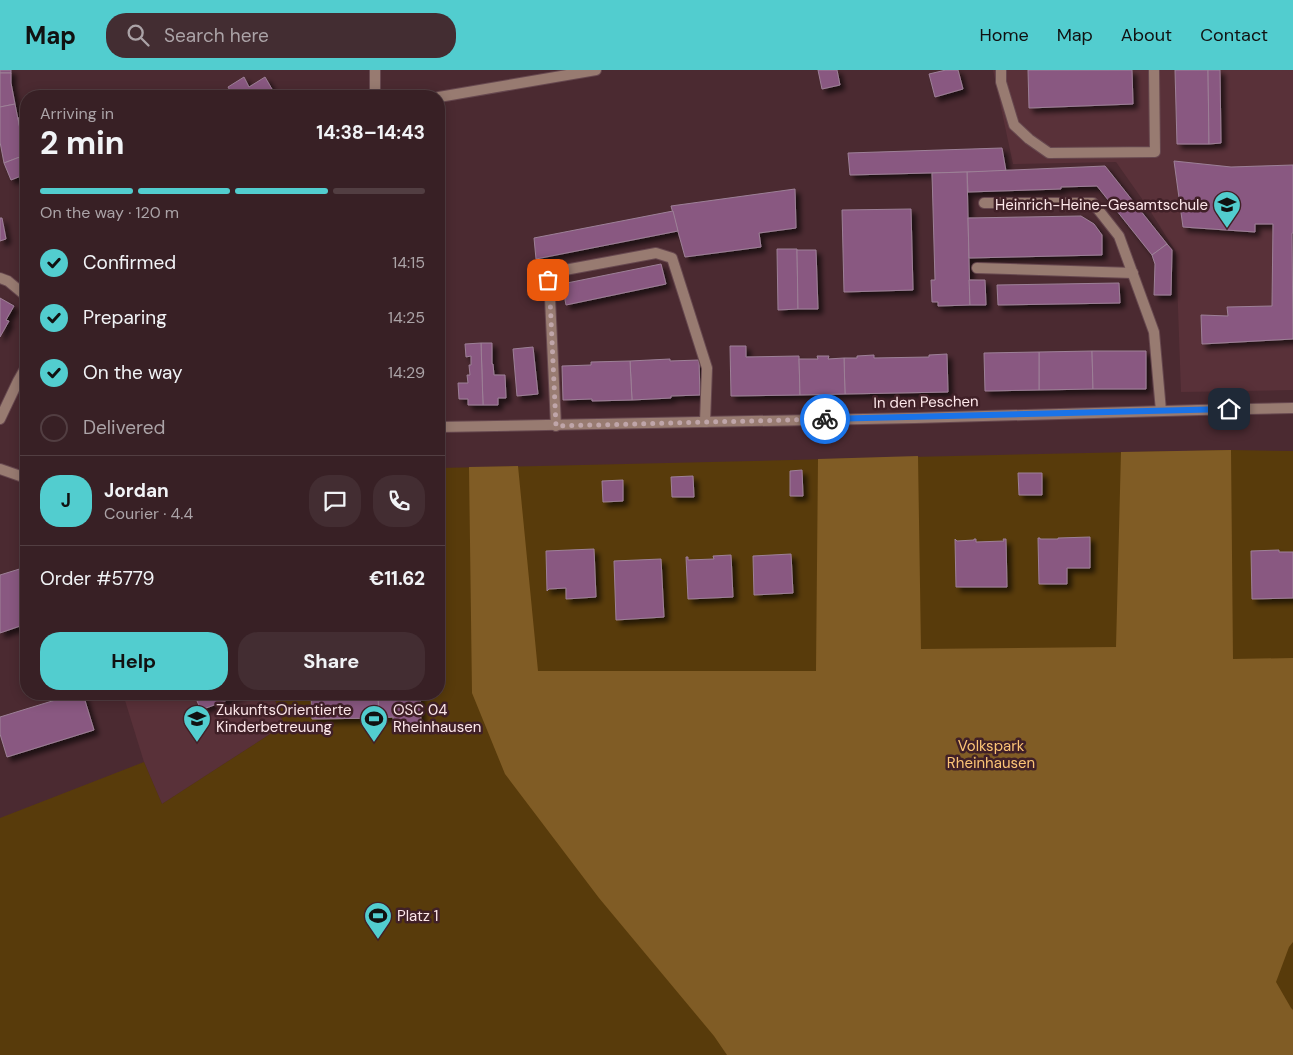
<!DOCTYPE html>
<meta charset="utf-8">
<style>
:root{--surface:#382025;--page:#432d32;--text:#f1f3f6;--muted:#aba3a7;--line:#523e42;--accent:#52cdcf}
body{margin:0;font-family:"DM Sans",sans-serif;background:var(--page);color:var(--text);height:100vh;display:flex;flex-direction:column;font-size:19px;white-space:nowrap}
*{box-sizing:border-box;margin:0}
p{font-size:16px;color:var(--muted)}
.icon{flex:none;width:28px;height:28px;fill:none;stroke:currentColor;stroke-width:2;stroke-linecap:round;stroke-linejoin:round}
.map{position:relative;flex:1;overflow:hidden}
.drawer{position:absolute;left:20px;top:20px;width:425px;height:610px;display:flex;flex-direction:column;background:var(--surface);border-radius:20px;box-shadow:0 2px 12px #0003,0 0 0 1px var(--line)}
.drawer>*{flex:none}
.pin{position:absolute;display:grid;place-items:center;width:42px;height:42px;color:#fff;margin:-21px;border-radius:10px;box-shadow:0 2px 8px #0006}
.courier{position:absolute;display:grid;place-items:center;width:50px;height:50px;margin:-25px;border:4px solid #1a73e8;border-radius:50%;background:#fff;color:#222;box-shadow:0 1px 6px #0007}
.overview em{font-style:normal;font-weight:700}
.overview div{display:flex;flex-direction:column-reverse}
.overview{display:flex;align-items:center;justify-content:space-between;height:85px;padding:0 20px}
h1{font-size:32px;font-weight:700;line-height:38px}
.bar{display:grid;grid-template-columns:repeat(4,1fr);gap:8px 5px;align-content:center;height:60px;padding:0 20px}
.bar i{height:6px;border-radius:4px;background:var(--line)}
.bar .current{background:var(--accent)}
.bar p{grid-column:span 4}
.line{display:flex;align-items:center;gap:12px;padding:0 20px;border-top:1px solid var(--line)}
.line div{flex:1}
.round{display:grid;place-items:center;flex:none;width:52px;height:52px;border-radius:20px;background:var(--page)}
ol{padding:0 20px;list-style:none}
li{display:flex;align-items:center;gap:15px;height:55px}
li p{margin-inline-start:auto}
li .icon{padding:5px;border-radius:50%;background:var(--accent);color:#111;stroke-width:4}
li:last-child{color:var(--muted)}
li i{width:28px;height:28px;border:2px solid var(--line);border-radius:50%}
.cta{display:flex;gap:10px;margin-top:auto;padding:10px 20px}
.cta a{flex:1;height:58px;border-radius:20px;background:var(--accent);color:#111;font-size:20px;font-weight:700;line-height:58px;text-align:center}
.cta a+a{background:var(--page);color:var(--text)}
header{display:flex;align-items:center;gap:30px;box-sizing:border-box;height:70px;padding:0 25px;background:var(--accent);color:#111}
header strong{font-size:24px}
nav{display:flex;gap:28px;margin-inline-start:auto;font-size:18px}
.search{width:350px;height:45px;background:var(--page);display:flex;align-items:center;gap:12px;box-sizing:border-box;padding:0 18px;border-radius:20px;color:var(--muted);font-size:19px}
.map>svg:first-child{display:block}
</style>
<header>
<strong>Map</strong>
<div class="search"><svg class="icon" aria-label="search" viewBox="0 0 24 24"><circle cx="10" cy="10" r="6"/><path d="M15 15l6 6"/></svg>Search here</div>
<nav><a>Home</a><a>Map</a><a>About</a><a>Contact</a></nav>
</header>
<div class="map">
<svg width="1293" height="985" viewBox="0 0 1293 985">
<defs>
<filter id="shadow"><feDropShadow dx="4.5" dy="4.5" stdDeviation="2.5" flood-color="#0009"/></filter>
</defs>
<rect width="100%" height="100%" fill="#4b2a31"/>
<g fill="#593139">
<path d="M993 0H1293V320L1181 322 1176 182 1147 136 1116 92 1013 94Z"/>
<path d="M123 624H273L284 655 162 734 144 692Z"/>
</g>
<path fill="#583b0b" d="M1231 380 1293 381V985H0V748L144 692 162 734 284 655 273 624H439V398C703 393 967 385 1231 380Z"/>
<path fill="#805c25" d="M1231 380 1233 589 1293 588V872L1289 877 1276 912 1291 938 1293 940V985H727L714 966 599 828 505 704 472 623 469 397 518 396 538 601H816L818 389 918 386 921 579 1116 577 1121 382Z"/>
<g fill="#895881" stroke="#9d8097" filter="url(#shadow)">
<rect x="0" y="0" width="11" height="3"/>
<path d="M818 0H837L840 15 822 19Z"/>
<path d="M946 0H958L963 19 935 27 929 4Z"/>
<path d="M1028 0H1132L1133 34 1029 38Z"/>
<path d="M1175 0H1208L1209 74H1177Z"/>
<path d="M1208 0H1220L1221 73 1209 74Z"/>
<path d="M0 3H11V13L15 34 0 37Z"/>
<path d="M244 7 249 17 265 7 276 26H233L228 17Z"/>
<path d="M15 34 25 85 4 93 0 72V37Z"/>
<path d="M26 47V85H25L18 48Z"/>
<path d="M1002 78 1006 101 850 105 848 83Z"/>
<path d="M25 85H26V104L11 110 4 93Z"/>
<path d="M1174 91 1231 97 1293 95V163H1292L1293 269 1202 274 1201 245 1228 246 1227 237 1272 236 1273 154H1255V162L1183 157Z"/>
<path d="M1105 96 1167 174 1152 185 1097 116 1061 117V119L968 122 967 102Z"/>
<path d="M967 102 970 235 938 236V232H932L931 210H935L932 103Z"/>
<path d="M795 119 796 158 759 163 761 177 685 187 671 136Z"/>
<path d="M911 139 913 220 844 222 842 140Z"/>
<path d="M673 141 678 161 536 189 534 168Z"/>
<path d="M1081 146 1094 154 1102 165V185L969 188 968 148Z"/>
<path d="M0 148H2L6 169 0 171Z"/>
<path d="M1167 174 1172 180 1171 225H1154L1155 194 1152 185Z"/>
<path d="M777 179H797L798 239 778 240Z"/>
<path d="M797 180H816L818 239H798Z"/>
<path d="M661 194 666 214 566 235 562 214Z"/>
<path d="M969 210H985L986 235H970Z"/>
<path d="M1119 213 1120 233 998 235 997 215Z"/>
<path d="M0 228 14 236 6 250 9 251 0 267Z"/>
<path d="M481 273H492V294H493L494 305H505L506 328H498V335H483Z"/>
<path d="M481 273 483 335H468V329H459L458 313H468L467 305H470L469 295H471V286L466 287 465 274Z"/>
<path d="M730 276H746V287L799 286 800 325 731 326Z"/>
<path d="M533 277 538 324 517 326 513 279Z"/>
<path d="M1092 281 1093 319 1039 320V282Z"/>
<path d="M1092 281H1146V319H1093Z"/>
<path d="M1039 282V320L985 321 984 283Z"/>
<path d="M947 284 948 322 845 324 844 288H857V286L874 285V288L929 287V285Z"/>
<path d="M817 286H829L828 289 844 288 845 324 800 325 799 289H818Z"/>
<path d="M670 289V291L699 290 700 325 671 326V328L632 330 630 291Z"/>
<path d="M630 291 632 330 592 331V329L563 330 562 296 591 295V292Z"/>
<path d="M802 400 803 426H790V401Z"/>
<path d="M1018 403H1042V425H1019Z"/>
<path d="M693 406 694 427H672L671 407Z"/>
<path d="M623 410V431L603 432 602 411Z"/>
<path d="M1090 467V498H1067V514H1039L1038 468H1040V469H1058V468Z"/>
<path d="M955 469 957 471 974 470V469H976V472L1004 471 1003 469H1006L1007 517H956Z"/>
<path d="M594 479 596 527 566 529V518L549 519 547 521 546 481Z"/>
<path d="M1279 480V482H1293V528L1252 529 1251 481Z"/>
<path d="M791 484 793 523 754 525 753 486Z"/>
<path d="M731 485 733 527 688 529 686 487H688V490L714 489 713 486Z"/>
<path d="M661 489 664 547 616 550 614 491Z"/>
<path d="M26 497V554L0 563V505Z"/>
<path d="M75 624H83L94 660 7 687 0 664V647Z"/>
<path d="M194 624H243L201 640Z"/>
<path d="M311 624H378L379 648 312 649Z"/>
<path d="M378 624H420L421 655 394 656 393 647 379 648Z"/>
</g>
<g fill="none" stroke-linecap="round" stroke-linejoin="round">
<defs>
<g id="lane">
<path d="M1001 0V12L1014 55 1029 69 1049 83 1155 82 1154 0"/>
<path d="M984 133H1093L1119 166 1154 262 1161 341"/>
<path d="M977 198 1133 203"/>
<path d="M0 208 8 211 26 226"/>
<path d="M556 356 550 228 548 210 554 202 656 183 672 188 707 298 705 352"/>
</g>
<g id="street">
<path d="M375 26V0"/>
<path d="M439 27 596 0"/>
<path d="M0 349 18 311 26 297"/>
<path d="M439 357 915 348 1199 340 1293 338"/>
<path d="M0 399 26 408"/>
</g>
</defs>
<use href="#lane" stroke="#67484f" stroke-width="12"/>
<use href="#street" stroke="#67484f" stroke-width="12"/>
<use href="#lane" stroke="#987b71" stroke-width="10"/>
<use href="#street" stroke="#987b71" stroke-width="10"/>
</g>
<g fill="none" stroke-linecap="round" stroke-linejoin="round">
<path stroke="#bfa5a9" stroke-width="5" stroke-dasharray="0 9" d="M548 210 550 228 556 356 825 349"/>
<path stroke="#1a73e8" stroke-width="6" d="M825 349 1229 339"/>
</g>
<defs>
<symbol id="school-pin" viewBox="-11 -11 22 30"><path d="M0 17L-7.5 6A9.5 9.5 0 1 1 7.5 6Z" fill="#52cdcf" stroke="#402027"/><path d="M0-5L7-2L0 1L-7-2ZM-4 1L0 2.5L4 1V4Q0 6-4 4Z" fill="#111"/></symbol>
<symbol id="stadium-pin" viewBox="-11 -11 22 30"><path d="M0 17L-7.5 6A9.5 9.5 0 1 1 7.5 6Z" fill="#52cdcf" stroke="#402027"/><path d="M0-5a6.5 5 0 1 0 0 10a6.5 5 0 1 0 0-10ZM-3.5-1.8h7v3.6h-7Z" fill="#111"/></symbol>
</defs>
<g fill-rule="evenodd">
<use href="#school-pin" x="1211" y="119" width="32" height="43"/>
<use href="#school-pin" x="181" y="633" width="32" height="43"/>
<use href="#stadium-pin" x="358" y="633" width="32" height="43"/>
<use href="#stadium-pin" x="362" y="830" width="32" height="43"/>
</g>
<g text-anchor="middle" stroke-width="5" stroke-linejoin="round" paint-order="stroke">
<g font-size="15" fill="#fde7ea" stroke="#402027" text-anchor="start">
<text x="1208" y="140" text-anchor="end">Heinrich-Heine-Gesamtschule</text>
<text x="216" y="645">ZukunftsOrientierte<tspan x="216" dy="17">Kinderbetreuung</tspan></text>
<text x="393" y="645">OSC 04<tspan x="393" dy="17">Rheinhausen</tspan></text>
<text x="397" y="851">Platz 1</text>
</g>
<g font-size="15" fill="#fde7ea" stroke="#402027">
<text transform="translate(926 332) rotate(-1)" y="5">In den Peschen</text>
</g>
<g font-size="15" fill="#fcc476" stroke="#402027">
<text x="991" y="681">Volkspark<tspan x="991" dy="17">Rheinhausen</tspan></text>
</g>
</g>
</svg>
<div class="pin" style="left:548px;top:210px;background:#ea580c"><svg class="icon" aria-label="bag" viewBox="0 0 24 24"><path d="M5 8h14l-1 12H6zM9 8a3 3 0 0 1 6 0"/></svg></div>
<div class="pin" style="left:1229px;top:339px;background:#1f2937"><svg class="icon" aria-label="home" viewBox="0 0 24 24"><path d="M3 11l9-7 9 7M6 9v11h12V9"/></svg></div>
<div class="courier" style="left:825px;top:349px"><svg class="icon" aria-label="bike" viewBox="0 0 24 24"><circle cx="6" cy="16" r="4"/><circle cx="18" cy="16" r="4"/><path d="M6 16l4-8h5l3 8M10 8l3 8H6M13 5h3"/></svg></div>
<section class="drawer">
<div class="overview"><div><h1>2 min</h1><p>Arriving in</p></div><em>14:38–14:43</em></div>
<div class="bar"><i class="current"></i><i class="current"></i><i class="current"></i><i></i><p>On the way · 120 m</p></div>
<ol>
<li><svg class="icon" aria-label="check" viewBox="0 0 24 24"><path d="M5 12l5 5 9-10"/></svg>Confirmed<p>14:15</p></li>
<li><svg class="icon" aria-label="check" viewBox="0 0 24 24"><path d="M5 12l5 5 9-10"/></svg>Preparing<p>14:25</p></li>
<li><svg class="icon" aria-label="check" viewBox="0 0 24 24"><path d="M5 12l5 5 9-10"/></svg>On the way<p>14:29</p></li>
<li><i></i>Delivered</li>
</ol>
<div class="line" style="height:90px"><b class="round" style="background:var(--accent);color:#111">J</b><div><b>Jordan</b><p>Courier · 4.4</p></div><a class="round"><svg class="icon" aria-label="chat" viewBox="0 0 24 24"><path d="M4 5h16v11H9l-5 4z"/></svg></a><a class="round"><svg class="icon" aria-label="phone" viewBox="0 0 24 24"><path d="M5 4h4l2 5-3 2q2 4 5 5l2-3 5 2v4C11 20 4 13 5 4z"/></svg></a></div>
<div class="line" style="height:65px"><div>Order #5779</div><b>€11.62</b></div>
<div class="cta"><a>Help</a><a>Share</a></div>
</section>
</div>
